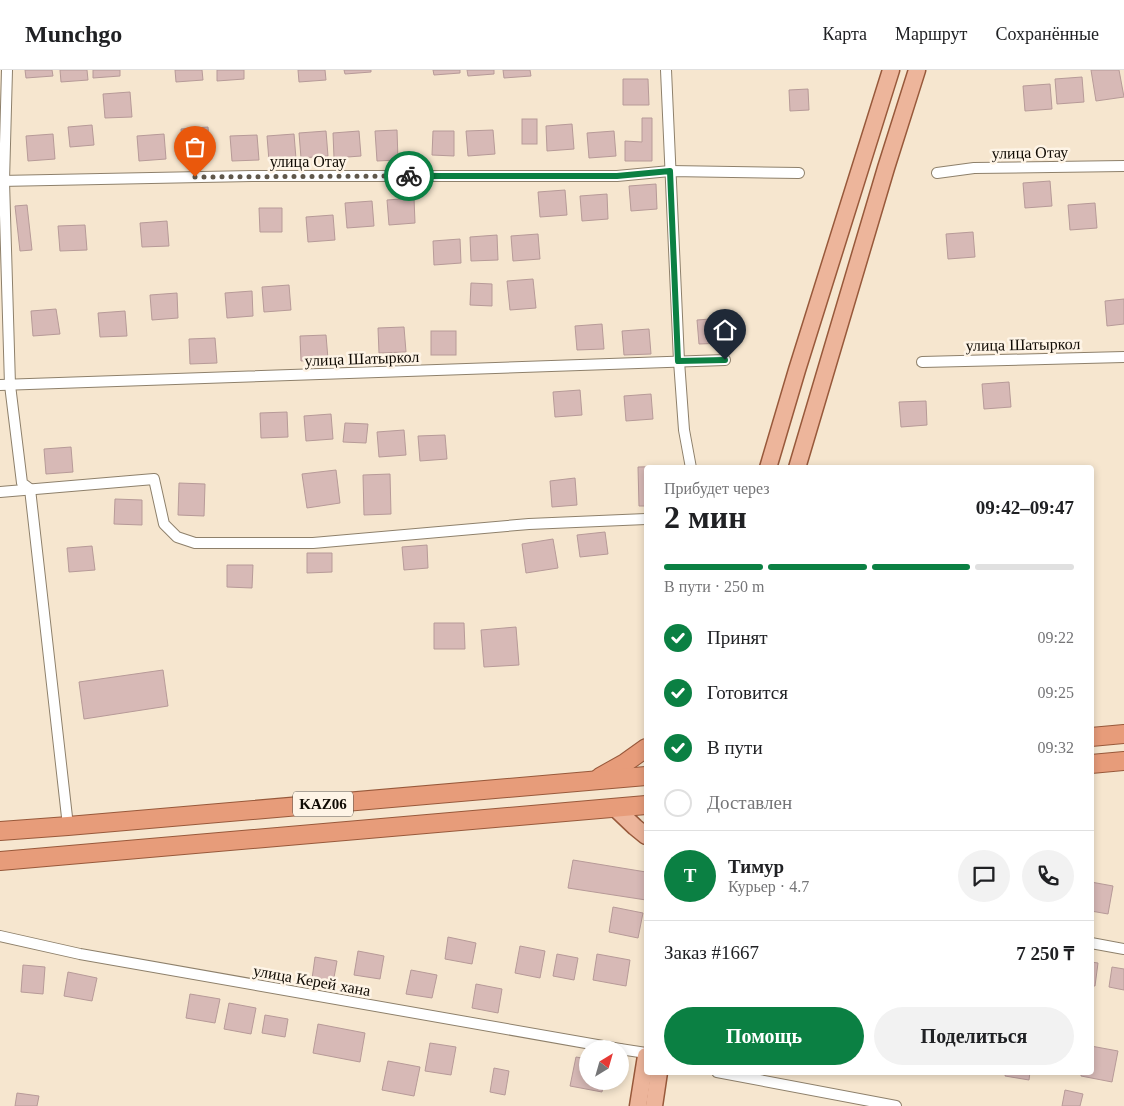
<!DOCTYPE html>
<html lang="ru">
<meta charset="utf-8">
<style>
:root{--surface:#fff;--page:#f2f2f2;--text:#202124;--muted:#757577;--line:#e0e0e0;--accent:#0b8043}
body{margin:0;font-family:"Times New Roman",serif;background:var(--page);color:var(--text);height:100vh;display:flex;flex-direction:column;font-size:19px;white-space:nowrap}
*{box-sizing:border-box;margin:0}
p{font-size:16px;color:var(--muted)}
.icon{flex:none;width:28px;height:28px;fill:none;stroke:currentColor;stroke-width:2;stroke-linecap:round;stroke-linejoin:round}
.map{position:relative;flex:1;overflow:hidden}
.sheet{position:absolute;left:644px;top:395px;width:450px;height:610px;display:flex;flex-direction:column;background:var(--surface);border-radius:5px;box-shadow:0 2px 8px #0003}
.sheet>*{flex:none}
.needle{width:32px;rotate:37deg}
.buttons{position:absolute;left:579px;top:970px;display:grid;gap:10px}
.buttons a{display:grid;place-items:center;width:50px;height:50px;border-radius:50%;background:var(--surface);box-shadow:0 2px 8px #0003;font-size:25px}
.pin{position:absolute;display:grid;place-items:center;width:42px;height:42px;color:#fff;margin:-51px -21px;border-radius:50% 50% 50% 0;rotate:-45deg;box-shadow:0 0 5px #0007}
.pin .icon{rotate:45deg}
.courier{position:absolute;display:grid;place-items:center;width:50px;height:50px;margin:-25px;border:4px solid #0b8043;border-radius:50%;background:#fff;color:#222;box-shadow:0 1px 6px #0007}
.head em{font-style:normal;font-weight:800}
.head div{display:flex;flex-direction:column-reverse}
.head{display:flex;align-items:center;justify-content:space-between;height:85px;padding:0 20px}
h1{font-size:32px;font-weight:800;line-height:38px}
.bar{display:grid;grid-template-columns:repeat(4,1fr);gap:8px 5px;align-content:center;height:60px;padding:0 20px}
.bar i{height:6px;border-radius:4px;background:var(--line)}
.bar .on{background:var(--accent)}
.bar p{grid-column:span 4}
.line{display:flex;align-items:center;gap:12px;padding:0 20px;border-top:1px solid var(--line)}
.line div{flex:1}
.round{display:grid;place-items:center;flex:none;width:52px;height:52px;border-radius:26px;background:var(--page)}
ol{padding:0 20px;list-style:none}
li{display:flex;align-items:center;gap:15px;height:55px}
li p{margin-inline-start:auto}
li .icon{padding:5px;border-radius:50%;background:var(--accent);color:#fff;stroke-width:4}
li:last-child{color:var(--muted)}
li i{width:28px;height:28px;border:2px solid var(--line);border-radius:50%}
.cta{display:flex;gap:10px;margin-top:auto;padding:10px 20px}
.cta a{flex:1;height:58px;border-radius:30px;background:var(--accent);color:#fff;font-size:20px;font-weight:800;line-height:58px;text-align:center}
.cta a+a{background:var(--page);color:var(--text)}
header{display:flex;align-items:center;gap:30px;box-sizing:border-box;height:70px;padding:0 25px;background:var(--surface);border-bottom:1px solid var(--line)}
header strong{font-size:24px}
nav{display:flex;gap:28px;margin-inline-start:auto;font-size:18px}
.map>svg:first-child{display:block}
</style>
<header>
<strong>Munchgo</strong>
<nav><a>Карта</a><a>Маршрут</a><a>Сохранённые</a></nav>
</header>
<div class="map">
<svg width="1124" height="1036" viewBox="0 0 1124 1036">
<rect width="100%" height="100%" fill="#f6e6cf"/>
<g fill="#d7b9b6" stroke="#b79a98">
<path d="M25 0H52L53 6 26 8Z"/>
<path d="M60 0H87L88 10 61 12Z"/>
<path d="M93 0H120V6L93 8Z"/>
<path d="M175 0H202L203 10 176 12Z"/>
<path d="M217 0H244V9L217 11Z"/>
<path d="M298 0H325L326 10 299 12Z"/>
<path d="M344 0H371V2L345 4Z"/>
<path d="M433 0H460V3L434 5Z"/>
<path d="M467 0H494V4L468 6Z"/>
<path d="M503 0H530L531 6 504 8Z"/>
<path d="M1091 0H1119L1124 27 1096 31Z"/>
<path d="M1082 7 1084 32 1057 34 1055 9Z"/>
<path d="M623 9H648L649 35H623Z"/>
<path d="M1050 14 1052 39 1025 41 1023 16Z"/>
<path d="M808 19 809 40 790 41 789 20Z"/>
<path d="M130 22 132 47 105 48 103 24Z"/>
<path d="M642 48H652V91H625V71L642 72Z"/>
<rect x="522" y="49" width="15" height="25"/>
<path d="M572 54 574 79 547 81 546 56Z"/>
<path d="M92 55 94 75 70 77 68 57Z"/>
<path d="M208 57 210 82 183 84 181 59Z"/>
<path d="M397 60 398 90 377 91 375 61Z"/>
<path d="M493 60 495 84 468 86 466 61Z"/>
<path d="M326 61 328 86 301 88 299 63Z"/>
<path d="M359 61 361 86 334 88 333 63Z"/>
<path d="M433 61H454V86L432 85Z"/>
<path d="M614 61 616 86 589 88 587 63Z"/>
<path d="M53 64 55 89 28 91 26 66Z"/>
<path d="M164 64 166 89 139 91 137 66Z"/>
<path d="M294 64 296 89 269 91 267 66Z"/>
<path d="M257 65 259 90 232 91 230 66Z"/>
<path d="M1050 111 1052 136 1025 138 1023 113Z"/>
<path d="M656 114 657 139 631 141 629 116Z"/>
<path d="M565 120 567 145 540 147 538 122Z"/>
<path d="M607 124 608 149 582 151 580 126Z"/>
<path d="M414 128 415 153 389 155 387 130Z"/>
<path d="M372 131 374 156 347 158 345 133Z"/>
<path d="M1095 133 1097 158 1070 160 1068 135Z"/>
<path d="M27 135 32 180 20 181 15 136Z"/>
<path d="M259 138H282V162H260Z"/>
<path d="M333 145 335 170 308 172 306 147Z"/>
<path d="M167 151 169 176 142 177 140 153Z"/>
<path d="M85 155 87 180 60 181 58 156Z"/>
<path d="M973 162 975 187 948 189 946 164Z"/>
<path d="M538 164 540 189 513 191 511 166Z"/>
<path d="M497 165 498 190 471 191 470 167Z"/>
<path d="M460 169 461 193 434 195 433 171Z"/>
<path d="M533 209 536 238 510 240 507 211Z"/>
<path d="M471 213 492 214V236L470 235Z"/>
<path d="M289 215 291 240 264 242 262 217Z"/>
<path d="M252 221 253 246 227 248 225 223Z"/>
<path d="M177 223 178 248 152 250 150 225Z"/>
<path d="M1124 229V254L1107 256 1105 231Z"/>
<path d="M56 239 60 264 33 266 31 241Z"/>
<path d="M125 241 127 266 100 267 98 243Z"/>
<path d="M724 248 726 273 699 274 697 250Z"/>
<path d="M602 254 604 279 577 280 575 256Z"/>
<path d="M404 257 406 282 379 283 378 258Z"/>
<path d="M649 259 651 284 624 285 622 261Z"/>
<rect x="431" y="261" width="25" height="24"/>
<path d="M326 265 328 289 301 291 300 266Z"/>
<path d="M215 268 217 293 190 294 189 269Z"/>
<path d="M1009 312 1011 337 984 339 982 314Z"/>
<path d="M580 320 582 345 555 347 553 322Z"/>
<path d="M651 324 653 349 626 351 624 326Z"/>
<path d="M926 331 927 355 901 357 899 332Z"/>
<path d="M287 342 288 367 261 368 260 343Z"/>
<path d="M331 344 333 369 306 371 304 346Z"/>
<path d="M345 353 368 354 366 373 343 372Z"/>
<path d="M404 360 406 385 379 387 377 362Z"/>
<path d="M445 365 447 389 420 391 418 366Z"/>
<path d="M71 377 73 402 46 404 44 379Z"/>
<path d="M679 396V398H646V436H639L638 397Z"/>
<path d="M336 400 340 433 307 438 302 404Z"/>
<path d="M390 404 391 444 364 445 363 405Z"/>
<path d="M575 408 577 435 552 437 550 411Z"/>
<path d="M179 413 205 414 204 446 178 445Z"/>
<path d="M115 429 142 430V455L114 454Z"/>
<path d="M605 462 608 484 580 487 577 465Z"/>
<path d="M553 469 558 498 526 503 522 474Z"/>
<path d="M427 475 428 498 404 500 402 477Z"/>
<path d="M92 476 95 500 69 502 67 478Z"/>
<path d="M307 483H332V502L307 503Z"/>
<path d="M227 495H253L252 518 227 517Z"/>
<path d="M434 553H464L465 579H434Z"/>
<path d="M516 557 519 595 484 597 481 560Z"/>
<path d="M163 600 168 636 84 649 79 612Z"/>
<path d="M573 790 646 802V830L568 818Z"/>
<path d="M1091 812 1113 816 1108 844 1091 841Z"/>
<path d="M613 837 643 843 638 868 609 862Z"/>
<path d="M448 867 476 873 472 894 445 889Z"/>
<path d="M520 876 545 881 540 908 515 903Z"/>
<path d="M358 881 384 886 380 909 354 905Z"/>
<path d="M557 884 578 888 574 910 553 906Z"/>
<path d="M597 884 630 890 626 916 593 910Z"/>
<path d="M315 887 337 891 333 913 312 909Z"/>
<path d="M1091 892 1098 893 1095 916H1091Z"/>
<path d="M23 895 45 897 43 924 21 922Z"/>
<path d="M1112 897 1124 899V920L1109 917Z"/>
<path d="M411 900 437 905 432 928 406 924Z"/>
<path d="M68 902 97 908 92 931 64 926Z"/>
<path d="M476 914 502 919 498 943 472 938Z"/>
<path d="M190 924 220 929 215 953 186 948Z"/>
<path d="M229 933 256 938 251 964 224 959Z"/>
<path d="M265 945 288 949 285 967 262 963Z"/>
<path d="M318 954 365 963 360 992 313 983Z"/>
<path d="M430 973 456 977 451 1005 425 1001Z"/>
<path d="M1091 976 1118 981 1112 1012 1081 1006V1002H1091Z"/>
<path d="M576 987 588 989V1011H604L602 1022 570 1016Z"/>
<path d="M388 991 420 997 414 1026 382 1020Z"/>
<path d="M494 998 509 1001 505 1025 490 1022Z"/>
<path d="M1006 1002H1030L1029 1010 1005 1006Z"/>
<path d="M1065 1020 1083 1024 1080 1036H1062Z"/>
<path d="M17 1023 39 1026 37 1036H15Z"/>
</g>
<g fill="none" stroke-linecap="round" stroke-linejoin="round">
<defs>
<g id="minor">
<path d="M7 0 4 111 10 315 22 413 30 419 68 756"/>
<path d="M666 0 679 291 684 360 691 398"/>
<path d="M937 103 974 98 1124 96"/>
<path d="M0 111 252 106H617L670 101 799 103"/>
<path d="M922 292 1124 287"/>
<path d="M0 315 725 290"/>
<path d="M0 422 154 409 164 454 177 467 195 473H313L529 454 646 449"/>
<path d="M0 866 80 884 620 979"/>
<path d="M1091 873 1124 879"/>
<path d="M620 979 646 983"/>
<path d="M717 1002 896 1036"/>
</g>
<g id="primary">
<path d="M768 398 797 300 891 0"/>
<path d="M797 398 886 98 917 0"/>
<path d="M615 738 635 757 646 766"/>
<path d="M638 1036 646 986"/>
<path d="M654 1036 659 1002"/>
</g>
<g id="trunk">
<path d="M1091 667 1124 664"/>
<path d="M1091 694 1124 691"/>
<path d="M600 707 625 693 646 678"/>
<path d="M0 761 68 756 646 706"/>
<path d="M0 791 646 735"/>
</g>
</defs>
<use href="#minor" stroke="#8e806b" stroke-width="12"/>
<use href="#primary" stroke="#98593b" stroke-width="19"/>
<use href="#trunk" stroke="#98593b" stroke-width="20"/>
<use href="#minor" stroke="#fff" stroke-width="10"/>
<use href="#primary" stroke="#edb59b" stroke-width="16"/>
<use href="#trunk" stroke="#e79c7a" stroke-width="18"/>
</g>
<g fill="none" stroke-linecap="round" stroke-linejoin="round">
<path stroke="#60584b" stroke-width="5" stroke-dasharray="0 9" d="M195 107 409 106"/>
<path stroke="#0b8043" stroke-width="6" d="M409 106H617L670 101 678 291 725 290"/>
</g>
<g text-anchor="middle" stroke-width="5" stroke-linejoin="round" paint-order="stroke">
<rect fill="#fef4e6" stroke="#575148" stroke-width="1" x="293" y="721.5" width="60" height="25" rx="4"/>
<g font-size="15" font-weight="bold" fill="#100b04">
<text x="323" y="739">KАZ06</text>
</g>
<g font-size="16" fill="#100b04" stroke="#fef4e6">
<text transform="translate(1030 82) rotate(-1)" y="6">улица Отау</text>
<text x="308" y="97">улица Отау</text>
<text transform="translate(1023 274) rotate(-1)" y="6">улица Шатыркол</text>
<text transform="translate(362 288) rotate(-2)" y="6">улица Шатыркол</text>
<text transform="translate(312 910) rotate(10)" y="6">улица Керей хана</text>
</g>
</g>
</svg>
<div class="buttons">
<a><svg class="needle" viewBox="-14 -14 28 28"><path d="M0-13l5 13h-10z" fill="#e53935"/><path d="M0 13l5-13h-10z" fill="#757577"/></svg></a>
</div>
<div class="pin" style="left:195px;top:107px;background:#ea580c"><svg class="icon" aria-label="bag" viewBox="0 0 24 24"><path d="M5 8h14l-1 12H6zM9 8a3 3 0 0 1 6 0"/></svg></div>
<div class="pin" style="left:725px;top:290px;background:#1f2937"><svg class="icon" aria-label="home" viewBox="0 0 24 24"><path d="M3 11l9-7 9 7M6 9v11h12V9"/></svg></div>
<div class="courier" style="left:409px;top:106px"><svg class="icon" aria-label="bike" viewBox="0 0 24 24"><circle cx="6" cy="16" r="4"/><circle cx="18" cy="16" r="4"/><path d="M6 16l4-8h5l3 8M10 8l3 8H6M13 5h3"/></svg></div>
<section class="sheet">
<div class="head"><div><h1>2 мин</h1><p>Прибудет через</p></div><em>09:42–09:47</em></div>
<div class="bar"><i class="on"></i><i class="on"></i><i class="on"></i><i></i><p>В пути · 250 m</p></div>
<ol>
<li><svg class="icon" aria-label="check" viewBox="0 0 24 24"><path d="M5 12l5 5 9-10"/></svg>Принят<p>09:22</p></li>
<li><svg class="icon" aria-label="check" viewBox="0 0 24 24"><path d="M5 12l5 5 9-10"/></svg>Готовится<p>09:25</p></li>
<li><svg class="icon" aria-label="check" viewBox="0 0 24 24"><path d="M5 12l5 5 9-10"/></svg>В пути<p>09:32</p></li>
<li><i></i>Доставлен</li>
</ol>
<div class="line" style="height:90px"><b class="round" style="background:var(--accent);color:#fff">Т</b><div><b>Тимур</b><p>Курьер · 4.7</p></div><a class="round"><svg class="icon" aria-label="chat" viewBox="0 0 24 24"><path d="M4 5h16v11H9l-5 4z"/></svg></a><a class="round"><svg class="icon" aria-label="phone" viewBox="0 0 24 24"><path d="M5 4h4l2 5-3 2q2 4 5 5l2-3 5 2v4C11 20 4 13 5 4z"/></svg></a></div>
<div class="line" style="height:65px"><div>Заказ #1667</div><b>7 250 ₸</b></div>
<div class="cta"><a>Помощь</a><a>Поделиться</a></div>
</section>
</div>
